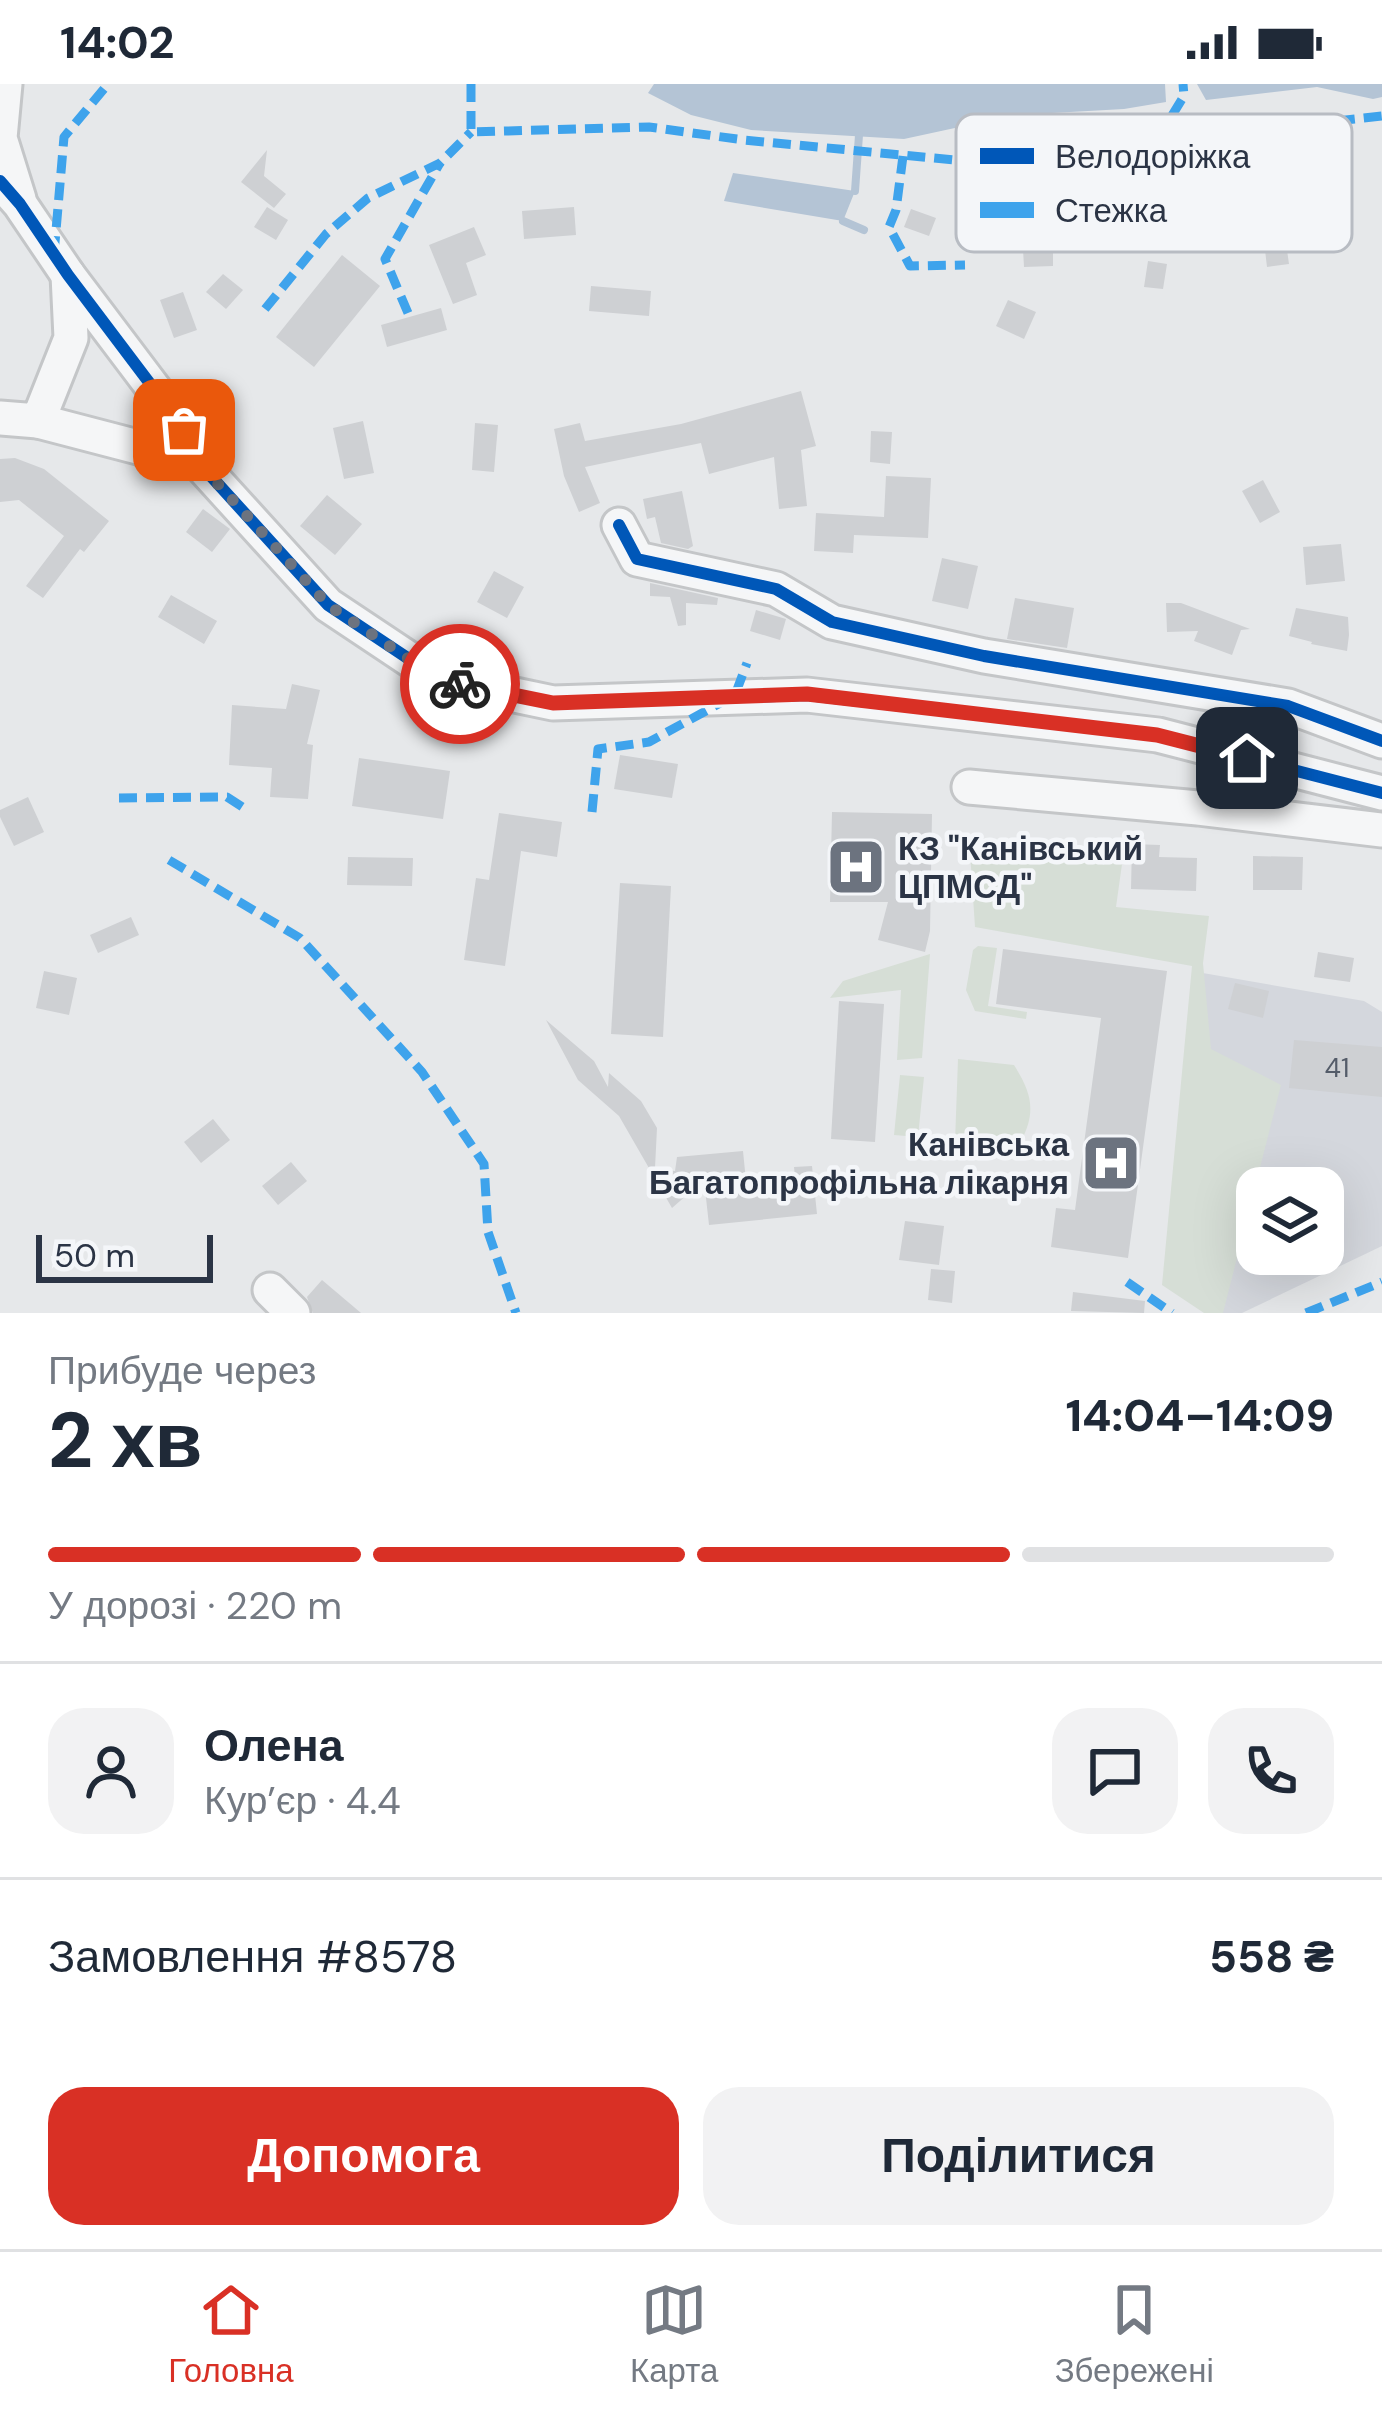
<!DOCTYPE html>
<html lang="uk">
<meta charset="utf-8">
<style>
:root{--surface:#fff;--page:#f2f2f3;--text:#1f2937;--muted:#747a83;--line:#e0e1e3;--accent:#d93025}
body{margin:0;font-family:"DM Sans",sans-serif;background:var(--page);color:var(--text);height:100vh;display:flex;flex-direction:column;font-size:45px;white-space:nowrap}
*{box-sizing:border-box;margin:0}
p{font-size:39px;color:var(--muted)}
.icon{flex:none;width:66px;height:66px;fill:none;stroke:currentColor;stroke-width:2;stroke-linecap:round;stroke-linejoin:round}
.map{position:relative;height:1229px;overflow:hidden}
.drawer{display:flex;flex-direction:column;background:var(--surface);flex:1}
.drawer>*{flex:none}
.controls{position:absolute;left:1236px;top:1083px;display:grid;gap:24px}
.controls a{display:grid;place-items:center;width:108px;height:108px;border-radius:24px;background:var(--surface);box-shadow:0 12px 48px #0002;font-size:60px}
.scale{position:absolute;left:36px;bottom:30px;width:177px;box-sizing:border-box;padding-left:12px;border:6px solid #2b3445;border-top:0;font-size:33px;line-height:42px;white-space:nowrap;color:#2b3445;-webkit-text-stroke:9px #f4f6f9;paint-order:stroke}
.pin{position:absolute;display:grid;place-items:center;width:102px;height:102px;color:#fff;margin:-51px;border-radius:24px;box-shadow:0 6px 18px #0006}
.courier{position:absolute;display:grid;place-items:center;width:120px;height:120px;margin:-60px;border:9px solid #d93025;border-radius:50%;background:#fff;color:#222;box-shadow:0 3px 15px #0007}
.overview em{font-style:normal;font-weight:800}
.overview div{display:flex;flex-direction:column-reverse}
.overview{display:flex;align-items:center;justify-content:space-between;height:204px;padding:0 48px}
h1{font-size:78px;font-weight:800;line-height:90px}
.bar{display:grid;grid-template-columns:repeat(4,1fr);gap:18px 12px;align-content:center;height:144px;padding:0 48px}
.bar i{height:15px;border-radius:9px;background:var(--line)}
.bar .active{background:var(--accent)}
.bar p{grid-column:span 4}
.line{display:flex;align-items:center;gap:30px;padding:0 48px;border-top:3px solid var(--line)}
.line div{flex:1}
.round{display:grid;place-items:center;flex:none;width:126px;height:126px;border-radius:36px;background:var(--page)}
.cta{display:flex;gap:24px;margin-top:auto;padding:24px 48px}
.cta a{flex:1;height:138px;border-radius:36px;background:var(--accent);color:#fff;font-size:48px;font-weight:800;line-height:138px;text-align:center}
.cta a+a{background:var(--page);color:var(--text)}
.status{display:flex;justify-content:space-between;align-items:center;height:84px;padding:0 60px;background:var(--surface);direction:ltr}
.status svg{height:33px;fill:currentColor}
.tabs{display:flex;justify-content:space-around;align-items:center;height:168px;border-top:3px solid var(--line);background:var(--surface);font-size:33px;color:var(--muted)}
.tabs a{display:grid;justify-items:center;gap:6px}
.tabs .active{color:var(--accent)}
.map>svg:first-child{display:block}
</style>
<div class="status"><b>14:02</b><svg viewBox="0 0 49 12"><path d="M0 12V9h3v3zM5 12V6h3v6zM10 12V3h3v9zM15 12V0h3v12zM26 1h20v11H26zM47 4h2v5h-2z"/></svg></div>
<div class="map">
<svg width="1382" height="1229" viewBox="0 0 1382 1229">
<rect width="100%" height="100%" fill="#e6e8ea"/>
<path fill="#d4d7dd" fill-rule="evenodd" d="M1197 888 1364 917 1382 928V1162L1242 1229H1204ZM1257 1104H1323V1170H1257Z"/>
<g fill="#d6ded6">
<path d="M969 753 1123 773 1116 823 1209 832 1203 879 1211 965 1281 1001 1223 1229H1204L1162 1201 1192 882 975 843Z"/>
<path d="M978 862 997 864 988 922 1027 928 1026 935 975 927 966 906 973 866Z"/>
<path d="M930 870 922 974 897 976 901 906 830 914 843 897Z"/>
<path d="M958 975 1014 981C1031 1008 1037 1027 1021 1057L994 1068 955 1058Z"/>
<path d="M900 991 924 993 918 1053 894 1051Z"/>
</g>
<g fill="#b4c4d5">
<path d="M654 0H1165L1166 18 1124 25 1015 31 904 55 751 46 691 31 648 9Z"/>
<path d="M1197 0H1382V13L1373 15 1317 3 1206 16Z"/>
<path d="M733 89 855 107 843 137 724 117Z"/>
</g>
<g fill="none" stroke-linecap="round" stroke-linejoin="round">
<g stroke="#b4c4d5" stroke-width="8">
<path d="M855 107 859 51"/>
<path d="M843 137 864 146"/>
</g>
</g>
<g fill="#ced0d3">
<path d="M267 66 264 92 286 110 274 124 241 98Z"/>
<path d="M1043 117 1048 164H1053V182L1024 183 1023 165H1028L1023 120Z"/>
<path d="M267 123 288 136 276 156 254 143Z"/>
<path d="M574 123 576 151 524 155 522 127Z"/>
<path d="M911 125 936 134 929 152 904 143Z"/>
<path d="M1339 127 1344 157 1287 166 1289 180 1267 183 1263 149 1298 145 1296 133Z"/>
<path d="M474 143 486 171 466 179 477 211 453 220 429 161Z"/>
<path d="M342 171 380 202 314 283 276 253Z"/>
<path d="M1148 177 1167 180 1163 205 1144 203Z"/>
<path d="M223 190 243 206 226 225 206 208Z"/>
<path d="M591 202 651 207 649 232 589 227Z"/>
<path d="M183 208 197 246 174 254 160 216Z"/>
<path d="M1008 216 1036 228 1024 255 996 242Z"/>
<path d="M441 224 447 246 387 263 381 241Z"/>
<path d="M801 307 816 362 801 366 807 422 779 425 774 373 709 390 701 359 585 383 600 419 579 428 564 392 554 345 580 339 585 357 681 340Z"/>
<path d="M363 337 374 389 344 395 333 344Z"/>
<path d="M475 339 498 341 494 388 472 386Z"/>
<path d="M871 347 892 348 890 380 870 378Z"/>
<path d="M15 374 44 385 109 437 84 468 80 465 43 514 26 502 64 452 19 416 0 418V375Z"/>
<path d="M886 392 931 394 928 454 854 451 853 469 814 467 816 429 884 433Z"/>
<path d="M1263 396 1280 428 1260 439 1242 407Z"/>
<path d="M682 407 693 462 688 465 661 459 655 433 647 435 643 415Z"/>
<path d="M327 411 362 440 335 471 300 442Z"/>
<path d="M203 425 230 445 212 468 186 448Z"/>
<path d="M1341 460 1345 497 1306 501 1303 463Z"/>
<path d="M942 474 978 482 968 525 932 517Z"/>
<path d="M494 487 524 503 507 534 477 518Z"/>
<path d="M650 499 718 514 717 521 686 519V541L678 542 670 513 650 512Z"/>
<path d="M171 511 217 537 204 560 158 533Z"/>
<path d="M1015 514 1074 524 1067 564 1007 555Z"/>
<path d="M1166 519H1181L1250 545 1241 546 1232 571 1194 557 1198 547 1167 548Z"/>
<path d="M1296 524 1348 533 1349 551 1347 567 1311 560 1312 558 1289 552Z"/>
<path d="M756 526 786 535 780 556 750 547Z"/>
<path d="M292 600 320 606 307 660 313 661 308 715 270 713 272 684 229 681 232 621 286 625Z"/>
<path d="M620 671 678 680 672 714 614 705Z"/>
<path d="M359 674 450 687 443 735 352 722Z"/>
<path d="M28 713 44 748 14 762 0 733V726Z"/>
<path d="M832 728 932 730 930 847 925 868 878 856 888 818H830Z"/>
<path d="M499 729 562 738 557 773 521 767 505 882 464 876 476 794 489 796Z"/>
<path d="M1132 760 1160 761 1159 773 1197 774 1196 807 1131 805Z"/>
<path d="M1253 772 1303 773 1302 806H1253Z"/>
<path d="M348 773 413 774 412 802 347 801Z"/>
<path d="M620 799 671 802 663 953 611 950Z"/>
<path d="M131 833 139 851 98 869 90 851Z"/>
<path d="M1003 865 1167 887 1128 1174 1051 1163 1056 1124 1075 1126 1101 934 996 920Z"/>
<path d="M1318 868 1354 874 1350 898 1314 893Z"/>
<path d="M44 887 77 894 69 931 36 924Z"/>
<path d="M1235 899 1269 907 1263 934 1228 925Z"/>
<path d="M839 917 884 920 875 1058 831 1055Z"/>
<path d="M546 936 594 977 608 1003 609 989 641 1017 657 1044 655 1084 675 1087 677 1073 743 1067 747 1107 796 1102 794 1083 812 1082 817 1130 709 1141 704 1096 672 1124 619 1032 578 996Z"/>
<path d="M1294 956 1382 963V1013L1289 1004Z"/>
<path d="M213 1035 230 1056 201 1079 184 1058Z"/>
<path d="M291 1078 307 1097 278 1121 262 1102Z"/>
<path d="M905 1137 944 1142 939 1181 899 1176Z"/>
<path d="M931 1185 955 1187 952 1219 928 1216Z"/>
<path d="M322 1196 361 1229H313L307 1213Z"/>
<path d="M1073 1208 1145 1217 1144 1229 1071 1227Z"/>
</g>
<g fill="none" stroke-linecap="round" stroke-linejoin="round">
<defs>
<g id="minor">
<path d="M5 0 0 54 19 115"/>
<path d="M0 97 20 120 68 191 185 346 199 379 328 521 439 595 553 619 807 611 1158 651 1382 709"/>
<path d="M0 334 38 337 71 254 68 191"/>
<path d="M38 337 199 379"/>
<path d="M619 441 637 475 776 505 832 538 984 572 1288 622 1382 657"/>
<path d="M969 703 1198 724 1382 746"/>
<path d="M270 1206 293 1229"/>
</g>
</defs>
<use href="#minor" stroke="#c4c6c8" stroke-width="39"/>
<use href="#minor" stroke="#f5f6f7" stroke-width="33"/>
<g stroke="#3ea3ec" stroke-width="9" stroke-dasharray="18 9" stroke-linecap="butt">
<path d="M471 0V48L649 43 744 56 965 77 1382 32"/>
<path d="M1158 54 1184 12 1183 0"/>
<path d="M903 72 896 126 889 143 910 182 965 181"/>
<path d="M54 170 64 53 108 0"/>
<path d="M265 225 326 150 368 114 440 79 471 48"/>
<path d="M408 229 385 175 440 79"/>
<path d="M119 714 227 713 247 726"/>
<path d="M592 728 598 665 649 658 735 611 747 579"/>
<path d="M169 776 300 854 422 988 484 1080 488 1148 516 1229"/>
<path d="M1127 1198 1172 1229"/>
<path d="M1306 1229 1382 1198"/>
</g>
<defs>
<g id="cycleway">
<path d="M0 97 20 120 68 191 185 346 199 379 328 521 439 595 553 619 807 611 1158 651 1382 709"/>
<path d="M619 441 637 475 776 505 832 538 984 572 1288 622 1382 657"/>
</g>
</defs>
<use href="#cycleway" stroke="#f4f6f9" stroke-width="20"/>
<use href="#cycleway" stroke="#0057b8" stroke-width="12"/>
</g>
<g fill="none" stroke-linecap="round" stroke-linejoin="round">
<path stroke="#6c737f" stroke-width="12" stroke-dasharray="0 21.6" d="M184 346 199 379 328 521 439 595 460 600"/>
<path stroke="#d93025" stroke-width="15" d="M460 600 553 619 807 610 1157 651 1247 674"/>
</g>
<defs>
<symbol id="hospital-square" viewBox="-11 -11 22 22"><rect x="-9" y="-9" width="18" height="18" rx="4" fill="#6c737f" stroke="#f4f6f9"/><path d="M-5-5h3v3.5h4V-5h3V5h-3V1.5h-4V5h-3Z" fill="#fff"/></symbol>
</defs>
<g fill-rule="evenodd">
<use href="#hospital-square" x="823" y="750" width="66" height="66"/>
<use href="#hospital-square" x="1078" y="1046" width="66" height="66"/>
</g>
<g text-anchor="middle" stroke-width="9" stroke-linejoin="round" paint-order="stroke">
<g font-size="27" fill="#545c69">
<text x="1337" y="993">41</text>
</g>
<g font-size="33" font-weight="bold" fill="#2b3445" stroke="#f4f6f9" text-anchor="start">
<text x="898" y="776">КЗ "Канівський<tspan x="898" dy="38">ЦПМСД"</tspan></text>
<text x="1069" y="1072" text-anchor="end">Канівська<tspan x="1069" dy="38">Багатопрофільна лікарня</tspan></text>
</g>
</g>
<rect x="956" y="30" width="396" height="138" rx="18" fill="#f4f6f9" stroke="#b8bcc3" stroke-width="3"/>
<rect x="980" y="64" width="54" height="16" fill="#0057b8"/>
<rect x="980" y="118" width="54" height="16" fill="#3ea3ec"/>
<g font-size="33" fill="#2b3445">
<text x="1055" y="84">Велодоріжка</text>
<text x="1055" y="138">Стежка</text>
</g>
</svg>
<div class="controls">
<a><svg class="icon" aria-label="layers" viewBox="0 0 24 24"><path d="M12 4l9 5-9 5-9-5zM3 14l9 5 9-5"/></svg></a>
</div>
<div class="scale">50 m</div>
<div class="pin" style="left:184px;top:346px;background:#ea580c"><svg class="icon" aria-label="bag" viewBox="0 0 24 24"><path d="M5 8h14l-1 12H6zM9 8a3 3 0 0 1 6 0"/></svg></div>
<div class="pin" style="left:1247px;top:674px;background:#1f2937"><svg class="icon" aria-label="home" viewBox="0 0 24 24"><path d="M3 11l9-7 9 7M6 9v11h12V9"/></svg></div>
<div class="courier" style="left:460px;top:600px"><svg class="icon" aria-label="bike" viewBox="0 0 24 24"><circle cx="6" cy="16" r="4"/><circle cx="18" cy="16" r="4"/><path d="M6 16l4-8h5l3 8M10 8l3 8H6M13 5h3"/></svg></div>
</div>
<section class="drawer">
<div class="overview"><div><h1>2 хв</h1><p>Прибуде через</p></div><em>14:04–14:09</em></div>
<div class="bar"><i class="active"></i><i class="active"></i><i class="active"></i><i></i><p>У дорозі · 220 m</p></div>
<div class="line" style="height:216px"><a class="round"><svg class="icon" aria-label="person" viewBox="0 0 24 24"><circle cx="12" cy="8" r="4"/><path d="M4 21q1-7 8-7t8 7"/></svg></a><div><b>Олена</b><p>Кур’єр · 4.4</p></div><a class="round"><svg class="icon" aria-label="chat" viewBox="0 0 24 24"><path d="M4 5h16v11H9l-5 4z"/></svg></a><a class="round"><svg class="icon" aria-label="phone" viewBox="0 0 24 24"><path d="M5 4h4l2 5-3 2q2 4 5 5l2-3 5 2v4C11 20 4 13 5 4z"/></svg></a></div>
<div class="line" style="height:156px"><div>Замовлення #8578</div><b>558 ₴</b></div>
<div class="cta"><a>Допомога</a><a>Поділитися</a></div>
</section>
<nav class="tabs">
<a class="active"><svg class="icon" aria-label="home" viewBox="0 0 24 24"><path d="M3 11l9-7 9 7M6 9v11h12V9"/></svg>Головна</a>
<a><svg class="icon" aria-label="map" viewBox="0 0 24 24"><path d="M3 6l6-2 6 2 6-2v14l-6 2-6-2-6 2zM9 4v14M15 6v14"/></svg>Карта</a>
<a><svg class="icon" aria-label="saved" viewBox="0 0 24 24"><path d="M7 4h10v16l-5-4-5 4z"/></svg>Збережені</a>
</nav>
